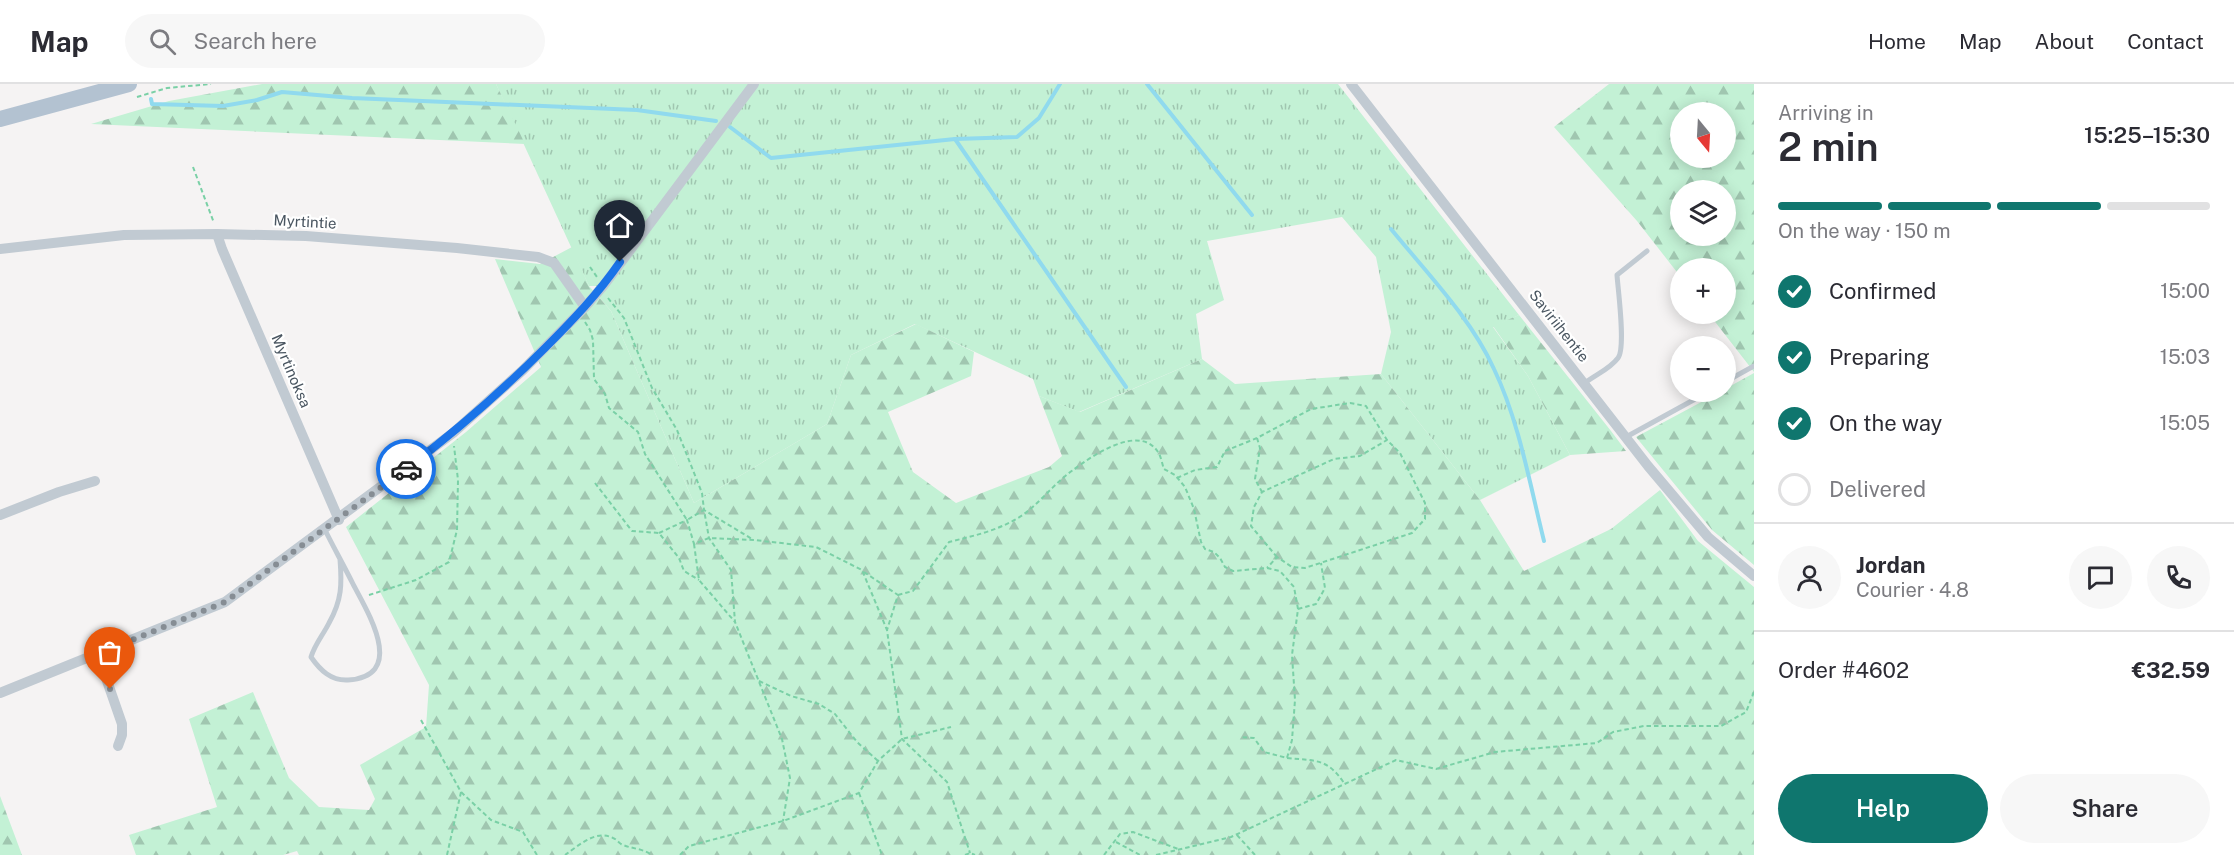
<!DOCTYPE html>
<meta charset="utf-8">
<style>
:root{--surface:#fff;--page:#f7f7f7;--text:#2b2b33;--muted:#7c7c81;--line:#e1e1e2;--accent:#0f766e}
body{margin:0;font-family:"Public Sans",sans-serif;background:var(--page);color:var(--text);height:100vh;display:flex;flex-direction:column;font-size:22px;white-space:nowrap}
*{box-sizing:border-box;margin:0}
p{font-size:20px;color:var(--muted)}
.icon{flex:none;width:33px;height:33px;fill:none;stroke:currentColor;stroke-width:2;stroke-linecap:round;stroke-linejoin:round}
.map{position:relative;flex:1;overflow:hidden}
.side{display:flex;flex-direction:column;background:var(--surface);width:480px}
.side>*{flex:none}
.needle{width:39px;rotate:162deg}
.tools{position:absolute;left:1670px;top:18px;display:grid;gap:12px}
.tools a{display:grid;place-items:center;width:66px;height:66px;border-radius:50%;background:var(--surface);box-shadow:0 3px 15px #0003;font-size:30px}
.pin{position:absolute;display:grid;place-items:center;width:51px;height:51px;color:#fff;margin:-62px -26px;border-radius:50% 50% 50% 0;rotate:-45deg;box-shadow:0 0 6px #0007}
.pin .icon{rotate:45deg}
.courier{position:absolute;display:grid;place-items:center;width:60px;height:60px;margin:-30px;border:4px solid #1a73e8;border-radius:50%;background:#fff;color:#222;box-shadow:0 2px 8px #0007}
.headline em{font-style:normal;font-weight:600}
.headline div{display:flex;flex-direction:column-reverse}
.headline{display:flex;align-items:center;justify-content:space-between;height:102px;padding:0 24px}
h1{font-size:39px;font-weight:600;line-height:45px}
.bar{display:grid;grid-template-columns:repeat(4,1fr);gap:9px 6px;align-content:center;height:72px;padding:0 24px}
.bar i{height:8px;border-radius:4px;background:var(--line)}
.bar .active{background:var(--accent)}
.bar p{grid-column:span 4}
.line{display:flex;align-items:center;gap:15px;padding:0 24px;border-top:2px solid var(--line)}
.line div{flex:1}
.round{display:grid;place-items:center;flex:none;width:63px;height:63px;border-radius:32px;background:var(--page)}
ol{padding:0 24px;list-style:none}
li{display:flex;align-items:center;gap:18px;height:66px}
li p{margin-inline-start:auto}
li .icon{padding:6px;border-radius:50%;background:var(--accent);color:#fff;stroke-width:4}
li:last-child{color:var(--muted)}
li i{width:33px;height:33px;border:3px solid var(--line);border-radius:50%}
.primary-button{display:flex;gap:12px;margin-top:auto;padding:12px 24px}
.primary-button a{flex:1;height:69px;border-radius:36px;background:var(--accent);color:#fff;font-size:24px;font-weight:600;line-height:69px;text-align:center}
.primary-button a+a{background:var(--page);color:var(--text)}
header{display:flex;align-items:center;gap:36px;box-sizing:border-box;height:84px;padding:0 30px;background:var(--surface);border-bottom:2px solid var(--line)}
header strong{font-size:28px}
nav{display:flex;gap:33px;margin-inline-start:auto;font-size:21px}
.search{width:420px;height:54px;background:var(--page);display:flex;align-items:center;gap:15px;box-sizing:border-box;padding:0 21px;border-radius:33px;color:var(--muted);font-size:22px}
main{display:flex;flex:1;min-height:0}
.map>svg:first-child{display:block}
</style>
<header>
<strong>Map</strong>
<div class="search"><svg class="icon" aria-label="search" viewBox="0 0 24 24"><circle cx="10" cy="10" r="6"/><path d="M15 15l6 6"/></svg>Search here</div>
<nav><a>Home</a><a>Map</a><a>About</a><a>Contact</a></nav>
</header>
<main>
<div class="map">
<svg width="1754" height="771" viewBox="0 0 1754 771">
<defs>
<pattern id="grass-tufts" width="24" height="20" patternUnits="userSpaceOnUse" patternTransform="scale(1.5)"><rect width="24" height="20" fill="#c3f1d5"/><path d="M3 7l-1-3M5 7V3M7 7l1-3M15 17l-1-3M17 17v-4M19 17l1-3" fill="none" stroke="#a0c6b0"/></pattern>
<pattern id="forest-firs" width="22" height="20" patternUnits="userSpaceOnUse" patternTransform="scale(1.5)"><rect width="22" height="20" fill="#c3f1d5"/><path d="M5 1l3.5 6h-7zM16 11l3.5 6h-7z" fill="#a0c6b0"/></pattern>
</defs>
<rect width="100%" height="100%" fill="#f5f3f3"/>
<path fill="url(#grass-tufts)" d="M496 0H1338L1519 231 1493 243 1528 292 1570 371 1480 416 1381 290 1391 248 1376 173 1342 133 1207 157 1224 216 1196 230 1202 275 1079 328 1039 312 1033 295 915 240 851 271 827 340 694 419 611 227 598 212 603 202H589Z"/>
<g fill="url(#forest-firs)" fill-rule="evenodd">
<path d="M262 0H496L525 60 91 40 169 17Z"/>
<path d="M1609 0H1754V288L1709 230H1725V184H1680V192L1637 137 1554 43ZM1680 28H1725V74H1680ZM1680 106H1725V152H1680Z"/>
<path d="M572 163 589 202 611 227 694 419 827 340 851 271 916 240 974 268 971 292 888 328 913 388 956 419 1049 383 1062 372 1039 312 1080 328 1202 275 1235 300 1381 290 1480 416 1524 487 1611 445 1660 406 1698 457 1754 503V771H299L297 767 283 771H136L129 751 217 723 189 635 253 608 289 694 319 723 369 726 375 715 360 681 426 643 429 601 346 443 466 348 541 283 495 175 540 180Z"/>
<path d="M1519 231 1611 347 1626 367 1570 371 1528 292 1493 242Z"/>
<path d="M1754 289V481L1712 446 1636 353 1720 308H1725V305Z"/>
<path d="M0 712 22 771H0Z"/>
</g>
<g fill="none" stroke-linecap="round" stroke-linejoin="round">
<g stroke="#90daee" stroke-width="4">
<path d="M1147 0 1252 131"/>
<path d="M151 15 152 20 223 22 257 16 282 8 352 14 637 26 716 37"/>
<path d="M730 43 771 74 955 55 1017 53 1039 34 1060 0"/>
<path d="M955 55 1126 303"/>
<path d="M1391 145C1426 188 1471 234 1494 285 1519 337 1530 401 1544 457"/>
</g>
<g stroke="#7ad0a6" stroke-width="2" stroke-dasharray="4.5 3" stroke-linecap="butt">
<path d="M137 13 167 4 211 0"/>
<path d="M193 83 214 139"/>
<path d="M590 183 597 193"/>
<path d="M608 214 624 234 652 304 677 346 702 409 704 426 752 455"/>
<path d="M585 238 590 246 593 256 594 295 605 310 609 324 638 348 645 370 687 436 704 426 709 454 731 486 735 538 782 655 790 694 783 737"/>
<path d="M1257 354 1260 364 1255 395 1262 408"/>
<path d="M1177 394 1195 386 1217 383 1225 367 1257 354 1311 325 1350 319 1366 322 1387 356 1400 369 1425 419V435L1412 449 1305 484 1292 483 1277 473 1267 484"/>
<path d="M595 399 632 447 659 449 679 474 684 487 699 496"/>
<path d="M659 449 687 436 694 460 709 454 754 456 816 463 862 486 887 546 902 655 947 698 970 769"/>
<path d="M694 460 699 496 735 538"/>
<path d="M1277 473 1251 442 1254 423 1262 408 1334 375 1360 372 1387 356"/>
<path d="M864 488 898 511 887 546"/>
<path d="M369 511 416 496 449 478 457 446 458 396 454 362"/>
<path d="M898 511 913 507 949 458C973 452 996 447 1018 434 1038 422 1053 400 1073 386 1092 372 1139 339 1158 368 1161 372 1162 380 1164 385L1175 391 1185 403 1194 425 1201 458 1205 465 1214 468 1220 474 1225 483 1233 487 1267 484 1280 487 1294 503 1298 525 1292 571 1295 616 1292 656 1287 674 1264 668 1254 654 1241 653"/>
<path d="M1298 525 1316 520 1325 504 1321 479"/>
<path d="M759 597 791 612 819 620 835 630 857 658 878 677"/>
<path d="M421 636 461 708 491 736 523 748 537 771"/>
<path d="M1287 674C1316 677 1327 674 1344 699"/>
<path d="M859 709 882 771"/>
<path d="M1237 751 1255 771"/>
<path d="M1116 758 1140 771"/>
<path d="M447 771 461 708"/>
<path d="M565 771C578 762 596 745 613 754 616 755 618 758 621 760 631 765 642 764 652 771"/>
<path d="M680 771 689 762 783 737 859 709 878 677 902 655 951 643"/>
<path d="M965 771 970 769 975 771"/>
<path d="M1104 771 1120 750 1133 748 1178 765"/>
<path d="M1156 771 1231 753 1396 676 1436 685 1495 668 1597 659 1613 648 1644 642H1721L1746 628 1754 608"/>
</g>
<g stroke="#c1cad2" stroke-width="5">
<path d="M1725 298 1754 282"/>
<path d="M1585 299C1595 291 1610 285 1618 274 1626 264 1618 206 1617 191L1647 167"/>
<path d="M1626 353 1708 308"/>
<path d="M325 446C334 464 344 482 353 500 367 527 408 592 348 596 331 597 320 586 311 573 315 560 323 551 329 539 342 516 342 500 340 475"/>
</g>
<g stroke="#c1cad2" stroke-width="10">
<path d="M1351 0 1648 382 1708 453 1754 492"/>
<path d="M217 150 222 165 339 436"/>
<path d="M0 165 124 151 217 150 306 152 457 164 538 173 554 179 585 223"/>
<path d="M0 431 59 408 95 397"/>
<path d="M98 571 122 640V651L118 662"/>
<path d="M0 609 225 518 453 349 523 286 585 223 604 201 754 0"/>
</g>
<path stroke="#b3c2d1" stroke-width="16" d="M0 35 129 0"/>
</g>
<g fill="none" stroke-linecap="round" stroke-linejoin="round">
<path stroke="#868d94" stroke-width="6" stroke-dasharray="0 10.8" d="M110 605 98 570 225 518 406 385"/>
<path stroke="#1a73e8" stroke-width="8" d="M406 385C455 348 501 308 545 264 572 237 598 210 620 178"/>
</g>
<g text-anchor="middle" stroke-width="4.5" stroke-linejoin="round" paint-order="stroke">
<g font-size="15" fill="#4a5661" stroke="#fff">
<text transform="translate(305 138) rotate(3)" y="5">Myrtintie</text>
<text transform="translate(1559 242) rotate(52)" y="5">Saviriihentie</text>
<text transform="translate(291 287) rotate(67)" y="5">Myrtinoksa</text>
</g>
</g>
</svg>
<div class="tools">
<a><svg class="needle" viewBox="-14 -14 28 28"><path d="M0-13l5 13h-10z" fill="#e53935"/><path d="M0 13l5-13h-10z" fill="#7c7c81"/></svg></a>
<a><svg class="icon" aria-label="layers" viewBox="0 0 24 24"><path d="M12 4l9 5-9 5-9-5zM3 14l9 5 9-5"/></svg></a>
<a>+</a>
<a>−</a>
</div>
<div class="pin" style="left:110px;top:605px;background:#ea580c"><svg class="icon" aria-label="bag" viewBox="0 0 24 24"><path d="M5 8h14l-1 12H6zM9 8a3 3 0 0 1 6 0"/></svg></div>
<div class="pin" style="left:620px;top:178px;background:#1f2937"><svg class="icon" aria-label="home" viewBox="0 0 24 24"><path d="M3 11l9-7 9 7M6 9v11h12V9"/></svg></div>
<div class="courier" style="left:406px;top:385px"><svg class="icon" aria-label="car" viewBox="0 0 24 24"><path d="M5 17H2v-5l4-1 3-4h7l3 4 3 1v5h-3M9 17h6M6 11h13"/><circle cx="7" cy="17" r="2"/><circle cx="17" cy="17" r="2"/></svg></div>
</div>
<section class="side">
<div class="headline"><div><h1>2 min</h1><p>Arriving in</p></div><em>15:25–15:30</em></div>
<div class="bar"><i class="active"></i><i class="active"></i><i class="active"></i><i></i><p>On the way · 150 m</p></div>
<ol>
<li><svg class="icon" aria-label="check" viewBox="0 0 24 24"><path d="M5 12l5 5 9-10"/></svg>Confirmed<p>15:00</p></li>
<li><svg class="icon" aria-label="check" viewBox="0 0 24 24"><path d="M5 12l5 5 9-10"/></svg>Preparing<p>15:03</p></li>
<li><svg class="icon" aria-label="check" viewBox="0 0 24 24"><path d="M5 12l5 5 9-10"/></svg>On the way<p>15:05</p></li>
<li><i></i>Delivered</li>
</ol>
<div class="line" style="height:108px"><a class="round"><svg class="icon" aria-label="person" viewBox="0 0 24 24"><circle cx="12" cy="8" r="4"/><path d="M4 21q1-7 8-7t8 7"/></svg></a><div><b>Jordan</b><p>Courier · 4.8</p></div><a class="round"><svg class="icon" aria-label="chat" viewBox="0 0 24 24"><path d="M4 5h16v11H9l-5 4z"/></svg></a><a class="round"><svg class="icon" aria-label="phone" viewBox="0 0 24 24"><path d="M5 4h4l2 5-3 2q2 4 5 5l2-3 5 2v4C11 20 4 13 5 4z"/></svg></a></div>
<div class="line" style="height:78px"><div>Order #4602</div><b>€32.59</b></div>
<div class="primary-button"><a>Help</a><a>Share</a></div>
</section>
</main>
